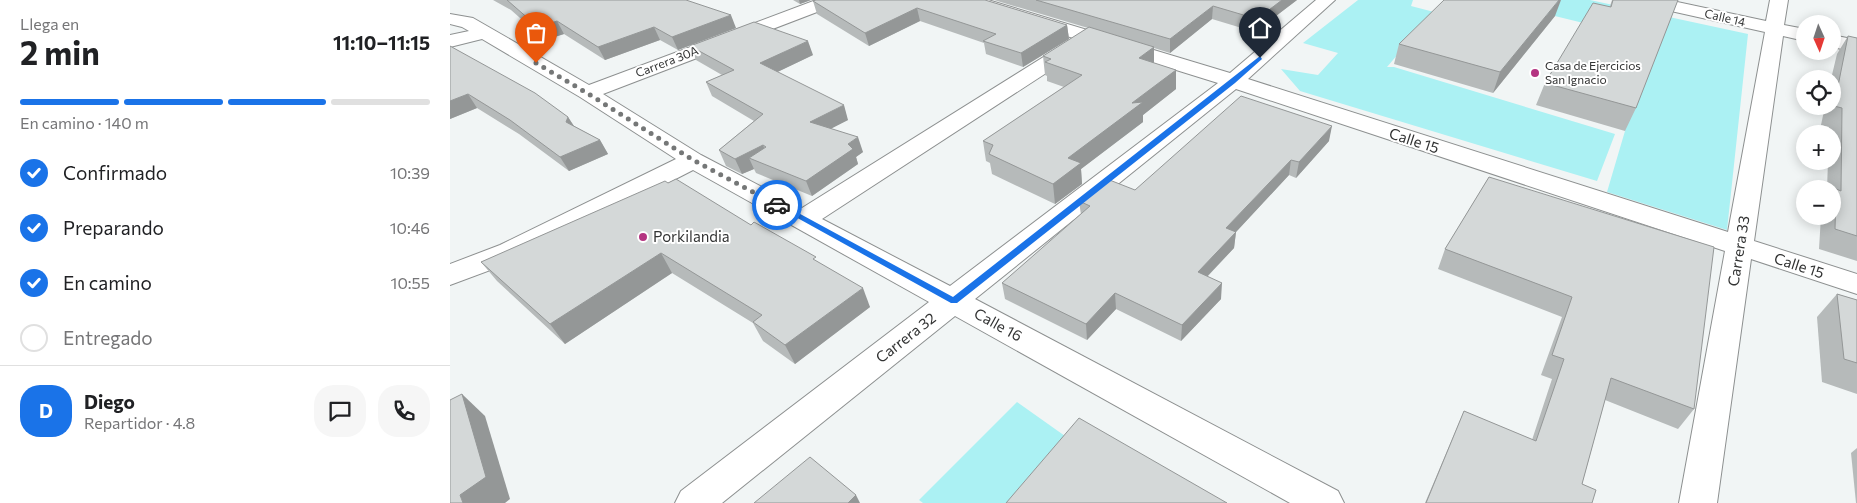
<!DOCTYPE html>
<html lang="es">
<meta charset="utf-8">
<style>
:root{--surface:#fff;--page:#f6f6f6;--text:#202124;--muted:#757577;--line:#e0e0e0;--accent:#1a73e8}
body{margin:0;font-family:Commissioner,sans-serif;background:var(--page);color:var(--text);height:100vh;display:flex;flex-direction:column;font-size:19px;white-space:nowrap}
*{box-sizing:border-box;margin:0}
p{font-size:16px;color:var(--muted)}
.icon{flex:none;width:28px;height:28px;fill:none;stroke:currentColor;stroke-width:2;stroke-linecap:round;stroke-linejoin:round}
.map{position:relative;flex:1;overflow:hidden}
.panel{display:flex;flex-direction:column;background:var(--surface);width:450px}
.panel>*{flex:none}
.needle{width:32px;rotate:177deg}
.tools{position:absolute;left:1346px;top:15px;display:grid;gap:10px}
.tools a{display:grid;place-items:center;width:45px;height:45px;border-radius:50%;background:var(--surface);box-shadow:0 2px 12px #0003;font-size:25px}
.pin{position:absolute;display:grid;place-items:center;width:42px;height:42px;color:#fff;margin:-51px -21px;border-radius:50% 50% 50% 0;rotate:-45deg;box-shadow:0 0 5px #0007}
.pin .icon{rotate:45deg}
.courier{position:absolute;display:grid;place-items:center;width:50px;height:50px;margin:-25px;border:4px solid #1a73e8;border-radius:50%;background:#fff;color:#222;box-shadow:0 1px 6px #0007}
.head em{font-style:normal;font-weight:700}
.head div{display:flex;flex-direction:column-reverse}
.head{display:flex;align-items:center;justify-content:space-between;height:85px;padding:0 20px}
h1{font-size:32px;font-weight:700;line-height:38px}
.bar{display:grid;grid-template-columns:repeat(4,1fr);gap:8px 5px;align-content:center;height:60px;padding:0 20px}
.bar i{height:6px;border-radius:4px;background:var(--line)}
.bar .active{background:var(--accent)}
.bar p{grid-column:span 4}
.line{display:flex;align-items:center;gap:12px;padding:0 20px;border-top:1px solid var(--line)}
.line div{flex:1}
.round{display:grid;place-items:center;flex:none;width:52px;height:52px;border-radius:20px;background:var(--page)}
ol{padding:0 20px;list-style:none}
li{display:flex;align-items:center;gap:15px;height:55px}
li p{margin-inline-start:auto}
li .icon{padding:5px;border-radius:50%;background:var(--accent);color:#fff;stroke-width:4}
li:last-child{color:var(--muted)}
li i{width:28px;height:28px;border:2px solid var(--line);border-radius:50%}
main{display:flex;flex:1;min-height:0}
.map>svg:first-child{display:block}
</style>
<main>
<section class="panel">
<div class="head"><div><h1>2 min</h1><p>Llega en</p></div><em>11:10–11:15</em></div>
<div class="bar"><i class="active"></i><i class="active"></i><i class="active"></i><i></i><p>En camino · 140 m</p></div>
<ol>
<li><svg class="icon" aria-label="check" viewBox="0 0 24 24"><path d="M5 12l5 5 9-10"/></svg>Confirmado<p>10:39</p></li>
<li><svg class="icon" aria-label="check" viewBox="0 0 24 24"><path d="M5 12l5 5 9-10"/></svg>Preparando<p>10:46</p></li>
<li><svg class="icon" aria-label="check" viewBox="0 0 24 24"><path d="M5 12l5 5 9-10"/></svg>En camino<p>10:55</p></li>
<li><i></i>Entregado</li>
</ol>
<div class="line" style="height:90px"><b class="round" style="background:var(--accent);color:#fff">D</b><div><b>Diego</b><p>Repartidor · 4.8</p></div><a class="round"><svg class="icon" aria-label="chat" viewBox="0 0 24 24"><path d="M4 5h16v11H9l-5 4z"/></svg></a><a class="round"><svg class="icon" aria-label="phone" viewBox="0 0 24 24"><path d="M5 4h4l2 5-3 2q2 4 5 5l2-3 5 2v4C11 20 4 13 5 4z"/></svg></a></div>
</section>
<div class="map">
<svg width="1407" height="503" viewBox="0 0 1407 503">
<rect width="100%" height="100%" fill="#f1f5f5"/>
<g fill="#abf1f3">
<path d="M908 0H963L961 6 984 12 937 67H944L1165 134 1147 181 850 91 831 69 868 75 888 53 853 43Z"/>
<path d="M1039 0H1140L1298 34 1277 230 1157 192 1175 131 1158 29Z"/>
<path d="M567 402 615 436 559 503H473L469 500Z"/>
</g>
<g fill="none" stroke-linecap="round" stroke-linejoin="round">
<defs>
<g id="minor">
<path d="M366 0H391L388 4 153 94 251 155 352 208 619 41 626 39 633 41 636 45 633 49 372 219 500 286 768 83 514 4 511 0H538L780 73 866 0H885L798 79 1278 232 1315 32 1194 5 1188 4 1185 0H1218L1316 21 1320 0H1338L1334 25 1355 29V41L1333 36 1304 241 1407 274V294L1301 259 1267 503H1229L1275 251 786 89 525 299 888 491 894 503H840L505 316 272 503H225L231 491 479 302 243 170 70 259 0 285V264L50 245 226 159 130 97 32 39 0 47V35L19 31 12 27 0 24V14L23 18 139 85Z"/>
<path d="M1382 35 1407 40V52L1382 47Z"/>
</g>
</defs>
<use href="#minor" stroke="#8d9090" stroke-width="2"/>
<use href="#minor" fill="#fff" fill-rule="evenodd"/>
</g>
<g fill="#b6baba">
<path d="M43 0H236L286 28 228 50 210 40 155 60 114 34 95 40 61 10Z"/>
<path d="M343 0H361L350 4Z"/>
<path d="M535 0 617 25 619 39 573 67 536 54 534 43 470 21 419 46 367 14 363 1Z"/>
<path d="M544 0H847L805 32 762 19 720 53 704 48V63L726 70V89L693 115V122L631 169 632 184 605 204 542 174 540 163 536 161 533 141 614 87 597 81V76L595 75 593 56 638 28Z"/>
<path d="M1162 0H1228L1186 108 1175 131 1086 105 1095 83 1160 6Z"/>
<path d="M1105 16 1043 93 944 64 949 44Z"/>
<path d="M1398 36 1407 38V261L1369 249 1371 216H1382V189H1377L1378 161H1382V134H1378L1379 127 1371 125 1375 106H1382V79H1381L1387 54Z"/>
<path d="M0 46 118 117 124 126 150 140 158 154 119 171 69 134 27 108 0 119Z"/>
<path d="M240 46 363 55 327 72 398 120 381 128 413 152 406 157 408 164 362 196 306 173 304 169 292 174 276 166 269 150 304 121 262 96 256 82 272 75 246 60Z"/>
<path d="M879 141 846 178 839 175 786 232 784 248 758 276 771 299 731 341 666 309 637 340 555 299 552 283 631 215 629 201 685 190Z"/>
<path d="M1039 177 1244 409 1228 429 1155 400 1132 484 1142 503H975L1014 411 1082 440 1102 379 1091 375 1112 317 988 269 995 249Z"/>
<path d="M218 183 301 225 368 262 420 307 345 364 313 341 303 323 222 273 115 344 47 281 31 262Z"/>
<path d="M1387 294 1407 300V394L1372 382 1367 317Z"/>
<path d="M1407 448V503H1406L1401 453Z"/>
</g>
<g fill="#949797">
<path d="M349 0H361L350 4Z"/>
<path d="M832 0H847L805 32 807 19Z"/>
<path d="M1109 0H1111L1105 16 1043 93 1050 72Z"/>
<path d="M763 6 762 19 720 53V39Z"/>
<path d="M467 8 470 21 419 46 415 33Z"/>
<path d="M281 15 286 28 228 50 222 37Z"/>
<path d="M107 21 114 34 95 40 88 27Z"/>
<path d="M617 25 619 39 573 67 571 53Z"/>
<path d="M204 27 210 40 155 60 148 47Z"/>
<path d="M358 41 363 55 315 78 310 63Z"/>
<path d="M704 47V65L689 58Z"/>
<path d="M726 70V89L693 115V122L631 169 632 184 605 204 603 184 618 158 682 103Z"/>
<path d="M18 94 27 108 0 119V101Z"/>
<path d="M394 105 398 120 365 137 360 122Z"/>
<path d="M118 117 127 131 116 122Z"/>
<path d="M882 126 879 141 846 178 849 162Z"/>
<path d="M408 137 413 152 406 157 408 164 362 196 356 181 398 144Z"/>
<path d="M150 140 158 154 119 171 110 157Z"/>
<path d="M313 145 319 161 299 158 304 169 292 174 285 159Z"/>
<path d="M841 160 839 175 786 232 784 248 747 287 748 272 776 228Z"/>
<path d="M211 253 222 273 115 344 100 324Z"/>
<path d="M772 283 771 299 731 341 732 325Z"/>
<path d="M413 288 420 307 345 364 335 345Z"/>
<path d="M665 293 666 309 637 340 636 324Z"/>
<path d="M12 394 35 416 60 499 55 503H13L10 495Z"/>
<path d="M406 495 410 503H398Z"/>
</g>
<g fill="#d4d8d8" stroke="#949797">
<path d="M57 0H236L281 15 222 37 204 27 148 47 107 21 88 27Z"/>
<path d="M366 0H535L617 25 571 53 533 41 546 34 467 8 415 33 363 1Z"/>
<path d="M586 0H832L807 19 763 6 720 39Z"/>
<path d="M994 0H1109L1050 72 949 44Z"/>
<path d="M1163 0H1228L1186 108 1095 83 1143 3 1161 7Z"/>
<path d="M304 22 358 41 310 63 394 105 360 122 408 137 398 144 403 149 356 181 299 158 316 147 313 145 285 159 269 150 313 114 256 82 284 70 240 46Z"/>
<path d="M639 27 704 47 689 58 726 70 682 103 693 102 618 158 631 163 603 184 539 154 543 145 533 141 632 75 595 62 601 59 593 56Z"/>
<path d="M1398 36 1407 38V236L1385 229 1386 189 1391 191 1392 108 1384 106Z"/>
<path d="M0 46 85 93 118 117 116 122 150 140 110 157 60 120 18 94 0 101Z"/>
<path d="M791 96 882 126 849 162 841 160 776 228 786 232 748 272 772 283 732 325 665 293 636 324 552 283 640 206 629 201 657 179 685 190Z"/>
<path d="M1039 177 1264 247 1244 409 1161 378 1132 484 1146 490 1142 503H976L1014 411 1086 441 1114 359 1102 355 1122 297 995 249Z"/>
<path d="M226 179 301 225 304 222 366 257 363 259 413 288 335 345 303 322 312 315 211 253 100 324 31 262 215 181 218 183Z"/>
<path d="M1387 294 1407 300V363L1394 359Z"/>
<path d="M12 394 36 477 10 495 13 503H0V400Z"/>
<path d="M629 418 777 503H556Z"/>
<path d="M360 457 406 495 398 503H304Z"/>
</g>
<path fill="#1a73e8" d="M810 56 812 59 785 83 507 303H501L324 205 330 203 503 297Z"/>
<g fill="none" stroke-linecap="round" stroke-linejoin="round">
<path stroke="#757777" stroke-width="5" stroke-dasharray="0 9" d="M86 63 137 93 243 160 327 205"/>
</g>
<g fill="#b43481" stroke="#fff" stroke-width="2">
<circle cx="1085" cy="73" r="5"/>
<circle cx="193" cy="237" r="5"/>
</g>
<g text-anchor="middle" stroke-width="4" stroke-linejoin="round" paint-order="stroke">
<g font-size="12" fill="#323333" stroke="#fff">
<text transform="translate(1275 18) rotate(13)" y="4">Calle 14</text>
<text transform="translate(217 62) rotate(-21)" y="4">Carrera 30A</text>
</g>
<g font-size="12" fill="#323333" stroke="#fff" text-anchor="start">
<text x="1095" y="70">Casa de Ejercicios<tspan x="1095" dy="14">San Ignacio</tspan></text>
</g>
<g font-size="15" fill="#323333" stroke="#fff">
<text transform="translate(964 141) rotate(18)" y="5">Calle 15</text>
<text transform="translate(1289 251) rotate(-81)" y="5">Carrera 33</text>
<text transform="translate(1349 266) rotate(18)" y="5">Calle 15</text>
<text transform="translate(548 325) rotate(29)" y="5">Calle 16</text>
<text transform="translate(456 338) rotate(-38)" y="5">Carrera 32</text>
</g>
<g font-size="15" fill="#323333" stroke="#fff" text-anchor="start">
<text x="203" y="242">Porkilandia</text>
</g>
</g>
</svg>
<div class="tools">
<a><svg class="needle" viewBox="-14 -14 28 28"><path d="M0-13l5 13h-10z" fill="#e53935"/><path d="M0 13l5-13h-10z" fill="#757577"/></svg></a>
<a><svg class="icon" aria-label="locate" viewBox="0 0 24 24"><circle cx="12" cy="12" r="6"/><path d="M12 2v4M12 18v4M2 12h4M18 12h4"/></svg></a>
<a>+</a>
<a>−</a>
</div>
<div class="pin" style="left:86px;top:63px;background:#ea580c"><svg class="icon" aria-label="bag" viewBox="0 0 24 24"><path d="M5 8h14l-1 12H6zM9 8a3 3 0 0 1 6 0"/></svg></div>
<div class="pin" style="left:810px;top:58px;background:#1f2937"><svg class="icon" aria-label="home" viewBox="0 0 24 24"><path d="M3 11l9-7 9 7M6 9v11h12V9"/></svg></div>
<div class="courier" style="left:327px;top:205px"><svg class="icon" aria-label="car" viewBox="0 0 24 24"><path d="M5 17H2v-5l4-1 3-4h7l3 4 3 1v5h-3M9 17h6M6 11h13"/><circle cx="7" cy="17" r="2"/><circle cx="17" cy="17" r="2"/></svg></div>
</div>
</main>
